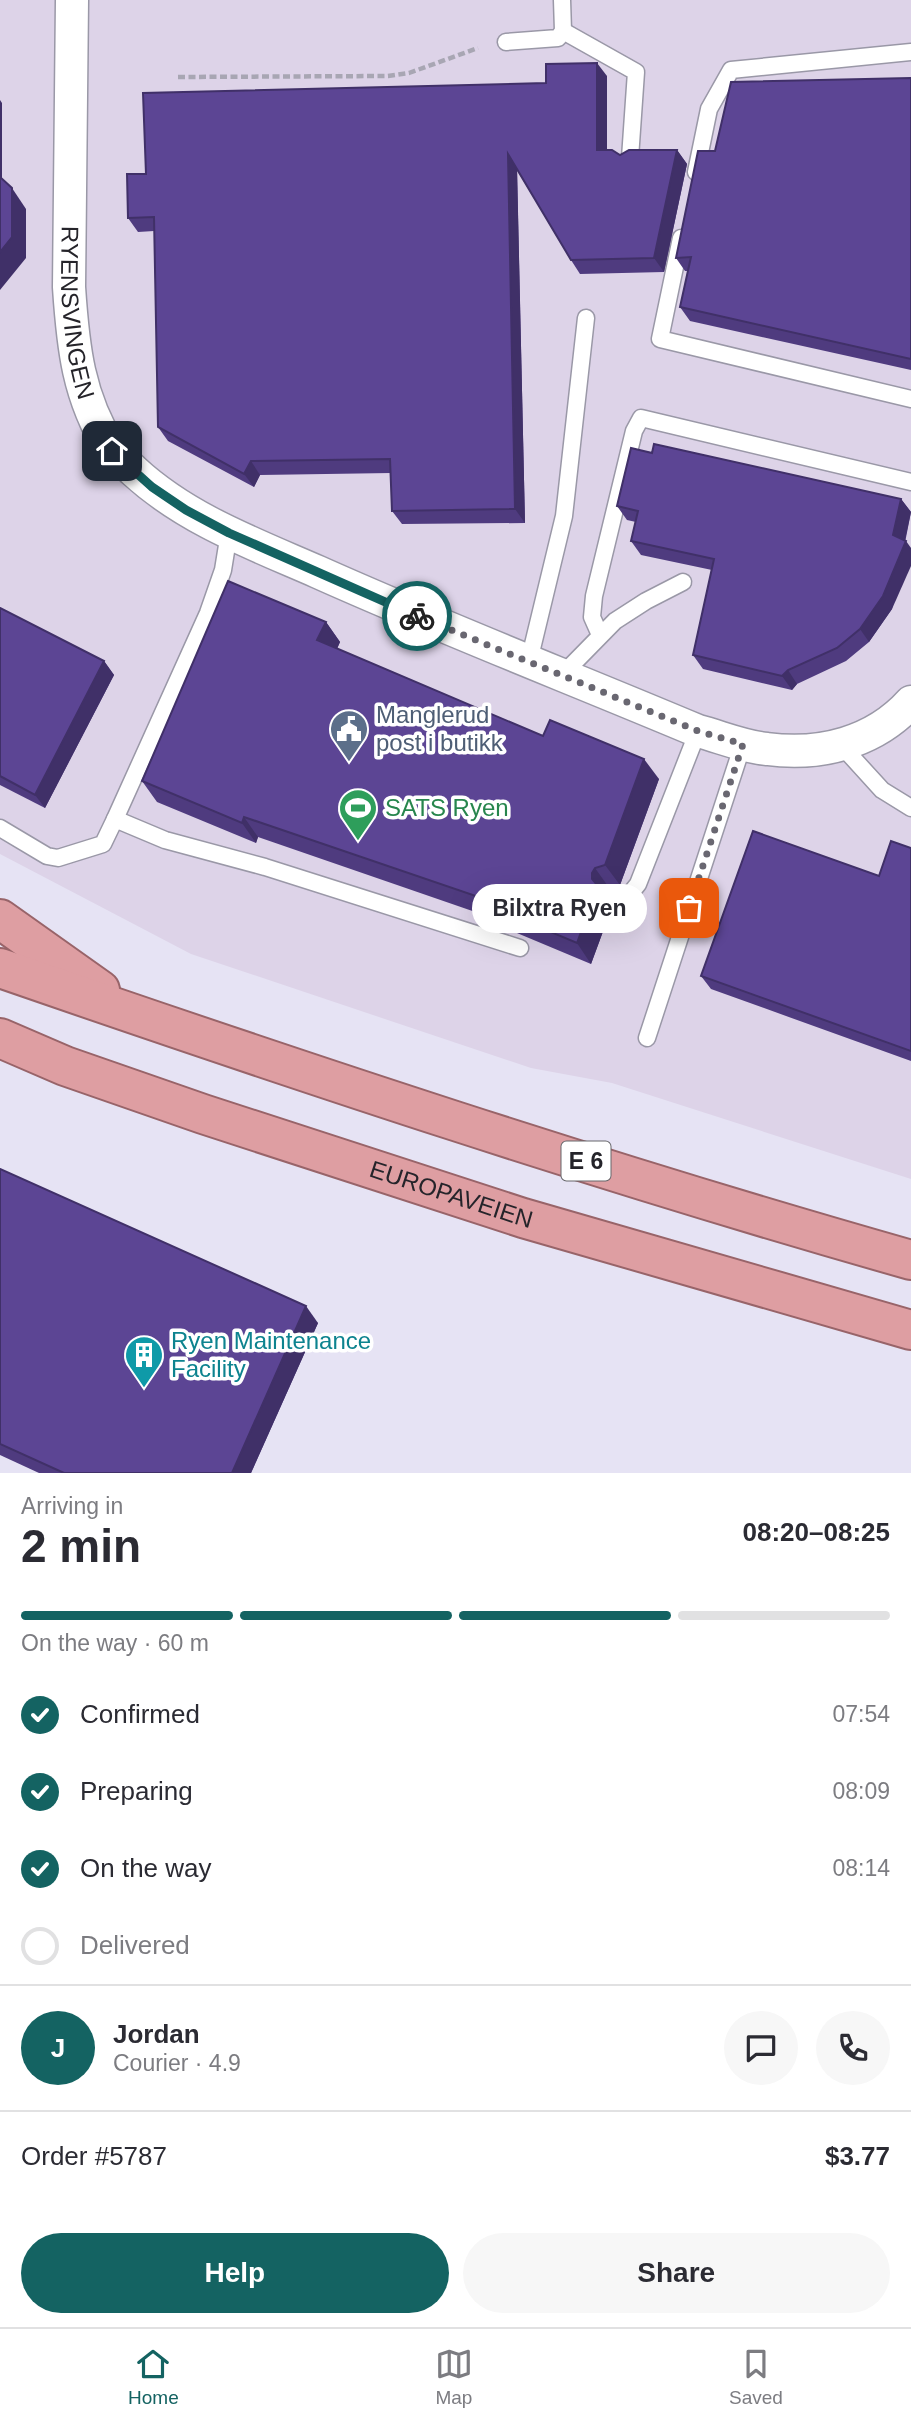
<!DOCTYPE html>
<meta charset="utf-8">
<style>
:root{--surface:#fff;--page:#f7f7f7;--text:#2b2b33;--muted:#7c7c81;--line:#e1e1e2;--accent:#146362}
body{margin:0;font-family:Arial,sans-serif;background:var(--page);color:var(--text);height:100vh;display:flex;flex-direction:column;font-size:26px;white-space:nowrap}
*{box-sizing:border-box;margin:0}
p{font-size:23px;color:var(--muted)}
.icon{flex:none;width:38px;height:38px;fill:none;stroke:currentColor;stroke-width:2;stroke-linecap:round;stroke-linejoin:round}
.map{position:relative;height:1473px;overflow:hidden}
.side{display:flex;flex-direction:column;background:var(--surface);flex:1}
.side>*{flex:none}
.pin{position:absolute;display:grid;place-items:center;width:60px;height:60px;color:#fff;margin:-30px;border-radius:14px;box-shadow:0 4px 10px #0006}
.courier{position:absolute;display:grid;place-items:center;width:70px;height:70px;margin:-35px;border:5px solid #146362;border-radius:50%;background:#fff;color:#222;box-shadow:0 2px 9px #0007}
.bubble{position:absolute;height:49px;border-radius:24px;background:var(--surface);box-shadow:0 7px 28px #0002;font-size:23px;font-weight:700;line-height:49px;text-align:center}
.summary em{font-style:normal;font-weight:700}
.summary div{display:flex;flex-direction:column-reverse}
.summary{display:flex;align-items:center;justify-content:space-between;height:119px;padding:0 21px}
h1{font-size:46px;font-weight:700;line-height:52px}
.bar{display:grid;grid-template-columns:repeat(4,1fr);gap:10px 7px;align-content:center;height:84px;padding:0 21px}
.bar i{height:9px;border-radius:5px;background:var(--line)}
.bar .current{background:var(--accent)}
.bar p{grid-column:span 4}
.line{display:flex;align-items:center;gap:18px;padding:0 21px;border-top:2px solid var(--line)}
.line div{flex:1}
.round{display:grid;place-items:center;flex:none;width:74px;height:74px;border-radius:37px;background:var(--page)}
ol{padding:0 21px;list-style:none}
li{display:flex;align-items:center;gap:21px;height:77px}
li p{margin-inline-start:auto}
li .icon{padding:7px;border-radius:50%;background:var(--accent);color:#fff;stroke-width:4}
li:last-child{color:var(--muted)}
li i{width:38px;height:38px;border:4px solid var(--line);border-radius:50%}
.primary-button{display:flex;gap:14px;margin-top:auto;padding:14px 21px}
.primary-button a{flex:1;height:80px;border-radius:42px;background:var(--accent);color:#fff;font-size:28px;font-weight:700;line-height:80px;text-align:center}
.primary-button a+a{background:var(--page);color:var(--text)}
.menu{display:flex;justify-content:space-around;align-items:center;height:98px;border-top:2px solid var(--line);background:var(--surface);font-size:19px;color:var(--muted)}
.menu a{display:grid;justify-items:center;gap:4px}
.menu .current{color:var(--accent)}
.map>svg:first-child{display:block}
</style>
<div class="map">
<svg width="911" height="1473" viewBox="0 0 911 1473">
<rect width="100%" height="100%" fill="#e6e3f4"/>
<path fill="#ddd3e8" d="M0 0H911V1179L612 1083 531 1068 191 954 0 854Z"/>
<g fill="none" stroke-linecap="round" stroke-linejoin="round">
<defs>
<g id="service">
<path d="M563 31 636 72 630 158"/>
<path d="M506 42 558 38 563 31 562 0"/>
<path d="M696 172 709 109 731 70 911 52"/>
<path d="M681 238 660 339 911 399"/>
<path d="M229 533 223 570 208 613 115 819 165 840 265 867 520 948"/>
<path d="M600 635 592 617 594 596 634 431 641 418 911 482"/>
<path d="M529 661 564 516 586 318"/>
<path d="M563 674 615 621 646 601 683 582"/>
<path d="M841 745 882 790 911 808"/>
<path d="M0 828 47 856 58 858 103 844 115 819"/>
<path d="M616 897 630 894 638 884 698 731"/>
<path d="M647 1038 743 744"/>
</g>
<g id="minor">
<path id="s1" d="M72 0 69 287C73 347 78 397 111 449 117 457 127 464 134 471 186 519 254 544 318 572 443 628 572 678 698 731 721 737 744 747 767 749 820 756 874 743 911 702"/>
</g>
<g id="trunk">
<path d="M0 919 100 990"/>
<path d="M0 968C301 1072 604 1173 911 1260"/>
<path id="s2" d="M0 1038 65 1066 203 1114 523 1218 911 1330"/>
</g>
</defs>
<use href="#service" stroke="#9a98a7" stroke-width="19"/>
<use href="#minor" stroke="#9a98a7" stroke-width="35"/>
<use href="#trunk" stroke="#986469" stroke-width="42"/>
<path stroke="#a8a6b3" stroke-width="4.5" stroke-dasharray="7 3.5" stroke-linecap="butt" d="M178 77 388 76 409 73 478 48"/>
<use href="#service" stroke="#fff" stroke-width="16"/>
<use href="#minor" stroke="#fff" stroke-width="32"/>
<use href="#trunk" stroke="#de9ea2" stroke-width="38"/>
</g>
<g fill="#4f3b7f">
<path d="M607 76V150L620 155 677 150 687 164 664 272 580 274 571 260 517 170 525 523 402 524 392 511 391 473 260 475 254 487 168 441 158 427 154 231 138 232 128 218 146 174 546 83Z"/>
<path d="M911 78V370L690 321 680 307 688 271H685L676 258 715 151Z"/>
<path d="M652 453 901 499 911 512 892 609 869 642 846 661 797 684 792 690 703 669 693 655 712 570 641 555 631 541 636 522 627 520 617 506Z"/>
<path d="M0 608 104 661 114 675 45 808 0 785Z"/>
<path d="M326 622 340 642 337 649 543 736 659 779 620 885 610 889 606 893V898L612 907 591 964 488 921 484 915 258 837 256 843 157 802 142 781Z"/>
<path d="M911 848V1061L711 989 701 976 879 876Z"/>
<path d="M0 1169 318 1323 251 1473H39L0 1455Z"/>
</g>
<g fill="#403068">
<path d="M597 63 607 76V164L597 150Z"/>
<path d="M0 100 2 103V185L0 182Z"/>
<path d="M677 150 687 164 664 272 654 258Z"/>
<path d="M508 154 517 167 525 523 515 509Z"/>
<path d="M12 188 26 209V258L0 290V252Z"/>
<path d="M251 461 260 475 254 487 244 474Z"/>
<path d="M901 499 911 512 903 549 893 535Z"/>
<path d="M906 541 911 548V566L892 609 869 642 860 629Z"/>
<path d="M326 622 340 642 331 661 317 640Z"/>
<path d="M104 661 114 675 45 808 35 795Z"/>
<path d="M788 670 797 684 792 690 782 676Z"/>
<path d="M644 759 659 779 620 885 605 865Z"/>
<path d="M244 817 258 837 256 843 242 823Z"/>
<path d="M595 868 610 889 606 893V898L612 907 591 964 577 943 592 873Z"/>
<path d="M306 1306 318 1323 251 1473H232Z"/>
</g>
<g fill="#5c4594" stroke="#403068" stroke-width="2">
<path d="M597 63V150H612L620 155 629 150H677L654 258 571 260 508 154 515 509 392 511 390 459 251 461 244 474 158 427 154 217 128 218 127 174H146L143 93 546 83V64Z"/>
<path d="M911 78V359L680 307 691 257 676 258 698 151H715L731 82Z"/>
<path d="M0 177 12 188V237L0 252Z"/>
<path d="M654 444 901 499 893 535 906 541 883 596 860 629 837 648 788 670 782 676 693 655 714 559 631 541 638 511 617 506 631 448 652 453Z"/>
<path d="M228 581 326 622 317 640 543 736 550 720 644 759 605 865 595 868 592 873V879L598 886 577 943 474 900 476 896 244 817 242 823 142 781Z"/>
<path d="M0 608 104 661 35 795 0 776Z"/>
<path d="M753 831 879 876 891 841 911 848V1051L701 976Z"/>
<path d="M0 1169 306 1306 232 1473H64L0 1444Z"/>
</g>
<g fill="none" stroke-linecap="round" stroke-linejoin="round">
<path stroke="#696771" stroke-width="7" stroke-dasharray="0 12.6" d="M417 616 698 731 743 744 689 908"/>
<path stroke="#146362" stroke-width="9" d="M112 451 152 487 186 510 229 533 417 616"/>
</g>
<defs>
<symbol id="civic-pin" viewBox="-11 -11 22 30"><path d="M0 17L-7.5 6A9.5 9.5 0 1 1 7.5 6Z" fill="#5c6f8a" stroke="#fff"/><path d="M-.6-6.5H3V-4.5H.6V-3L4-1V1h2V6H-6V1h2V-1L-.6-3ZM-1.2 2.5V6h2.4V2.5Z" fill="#fff"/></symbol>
<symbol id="stadium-pin" viewBox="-11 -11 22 30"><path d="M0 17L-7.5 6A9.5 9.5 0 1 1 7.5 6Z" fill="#2e9e5b" stroke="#fff"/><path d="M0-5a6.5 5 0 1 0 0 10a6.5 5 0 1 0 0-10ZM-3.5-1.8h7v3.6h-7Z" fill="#fff"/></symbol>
<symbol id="building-pin" viewBox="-11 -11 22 30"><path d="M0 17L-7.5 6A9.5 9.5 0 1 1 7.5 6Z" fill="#0f9aa8" stroke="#fff"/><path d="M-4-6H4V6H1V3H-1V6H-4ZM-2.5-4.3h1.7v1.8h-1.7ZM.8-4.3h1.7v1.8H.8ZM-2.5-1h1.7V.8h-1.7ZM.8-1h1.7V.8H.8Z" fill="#fff"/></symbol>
</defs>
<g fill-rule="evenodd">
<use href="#civic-pin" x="327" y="707" width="44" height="60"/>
<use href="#stadium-pin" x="336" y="786" width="44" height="60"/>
<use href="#building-pin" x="122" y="1333" width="44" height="60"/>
</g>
<g text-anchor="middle" stroke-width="7" stroke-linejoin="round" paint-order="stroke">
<rect fill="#fff" stroke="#66666a" stroke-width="2" x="561.5" y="1141.5" width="49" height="39" rx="5"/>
<g font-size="23" font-weight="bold" fill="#25242a">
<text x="586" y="1169">E 6</text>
</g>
<g font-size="24" fill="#25242a" stroke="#fff">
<text dy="8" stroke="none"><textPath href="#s1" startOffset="313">RYENSVINGEN</textPath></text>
<text dy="8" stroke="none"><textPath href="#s2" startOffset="478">EUROPAVEIEN</textPath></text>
</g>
<g font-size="24" fill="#4e5e75" stroke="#fff" text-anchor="start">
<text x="376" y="723">Manglerud<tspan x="376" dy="28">post i butikk</tspan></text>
</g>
<g font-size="24" fill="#27864d" stroke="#fff" text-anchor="start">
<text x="385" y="816">SATS Ryen</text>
</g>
<g font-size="24" fill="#0d838f" stroke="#fff" text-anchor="start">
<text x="171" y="1349">Ryen Maintenance<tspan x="171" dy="28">Facility</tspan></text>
</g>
</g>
</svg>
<div class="pin" style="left:689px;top:908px;background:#ea580c"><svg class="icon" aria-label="bag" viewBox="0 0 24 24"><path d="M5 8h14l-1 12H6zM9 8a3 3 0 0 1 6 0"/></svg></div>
<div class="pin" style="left:112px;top:451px;background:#1f2937"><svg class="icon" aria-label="home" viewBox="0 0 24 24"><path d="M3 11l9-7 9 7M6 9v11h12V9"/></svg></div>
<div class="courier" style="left:417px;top:616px"><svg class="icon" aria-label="bike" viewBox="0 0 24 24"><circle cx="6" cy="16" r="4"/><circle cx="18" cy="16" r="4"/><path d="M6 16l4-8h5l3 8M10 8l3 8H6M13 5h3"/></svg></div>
<div class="bubble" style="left:472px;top:884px;width:175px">Bilxtra Ryen</div>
</div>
<section class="side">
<div class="summary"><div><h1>2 min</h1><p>Arriving in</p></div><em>08:20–08:25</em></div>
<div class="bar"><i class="current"></i><i class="current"></i><i class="current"></i><i></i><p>On the way · 60 m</p></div>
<ol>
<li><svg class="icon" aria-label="check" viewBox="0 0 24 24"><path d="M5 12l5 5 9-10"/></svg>Confirmed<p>07:54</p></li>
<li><svg class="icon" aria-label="check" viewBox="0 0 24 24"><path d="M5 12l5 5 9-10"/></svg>Preparing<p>08:09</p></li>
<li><svg class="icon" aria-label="check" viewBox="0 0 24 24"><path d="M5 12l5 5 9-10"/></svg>On the way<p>08:14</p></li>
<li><i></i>Delivered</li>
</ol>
<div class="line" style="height:126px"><b class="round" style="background:var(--accent);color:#fff">J</b><div><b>Jordan</b><p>Courier · 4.9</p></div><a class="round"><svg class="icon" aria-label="chat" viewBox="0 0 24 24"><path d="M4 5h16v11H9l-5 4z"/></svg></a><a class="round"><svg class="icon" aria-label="phone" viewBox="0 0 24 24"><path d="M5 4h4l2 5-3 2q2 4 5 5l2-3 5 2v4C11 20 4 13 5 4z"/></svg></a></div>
<div class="line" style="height:91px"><div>Order #5787</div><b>$3.77</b></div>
<div class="primary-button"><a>Help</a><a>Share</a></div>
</section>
<nav class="menu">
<a class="current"><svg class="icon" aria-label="home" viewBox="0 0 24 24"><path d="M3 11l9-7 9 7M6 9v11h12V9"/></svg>Home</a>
<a><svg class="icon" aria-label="map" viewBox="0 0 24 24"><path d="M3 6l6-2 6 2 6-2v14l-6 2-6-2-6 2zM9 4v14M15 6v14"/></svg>Map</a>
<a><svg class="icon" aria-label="saved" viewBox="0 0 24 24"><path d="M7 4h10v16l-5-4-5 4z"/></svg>Saved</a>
</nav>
